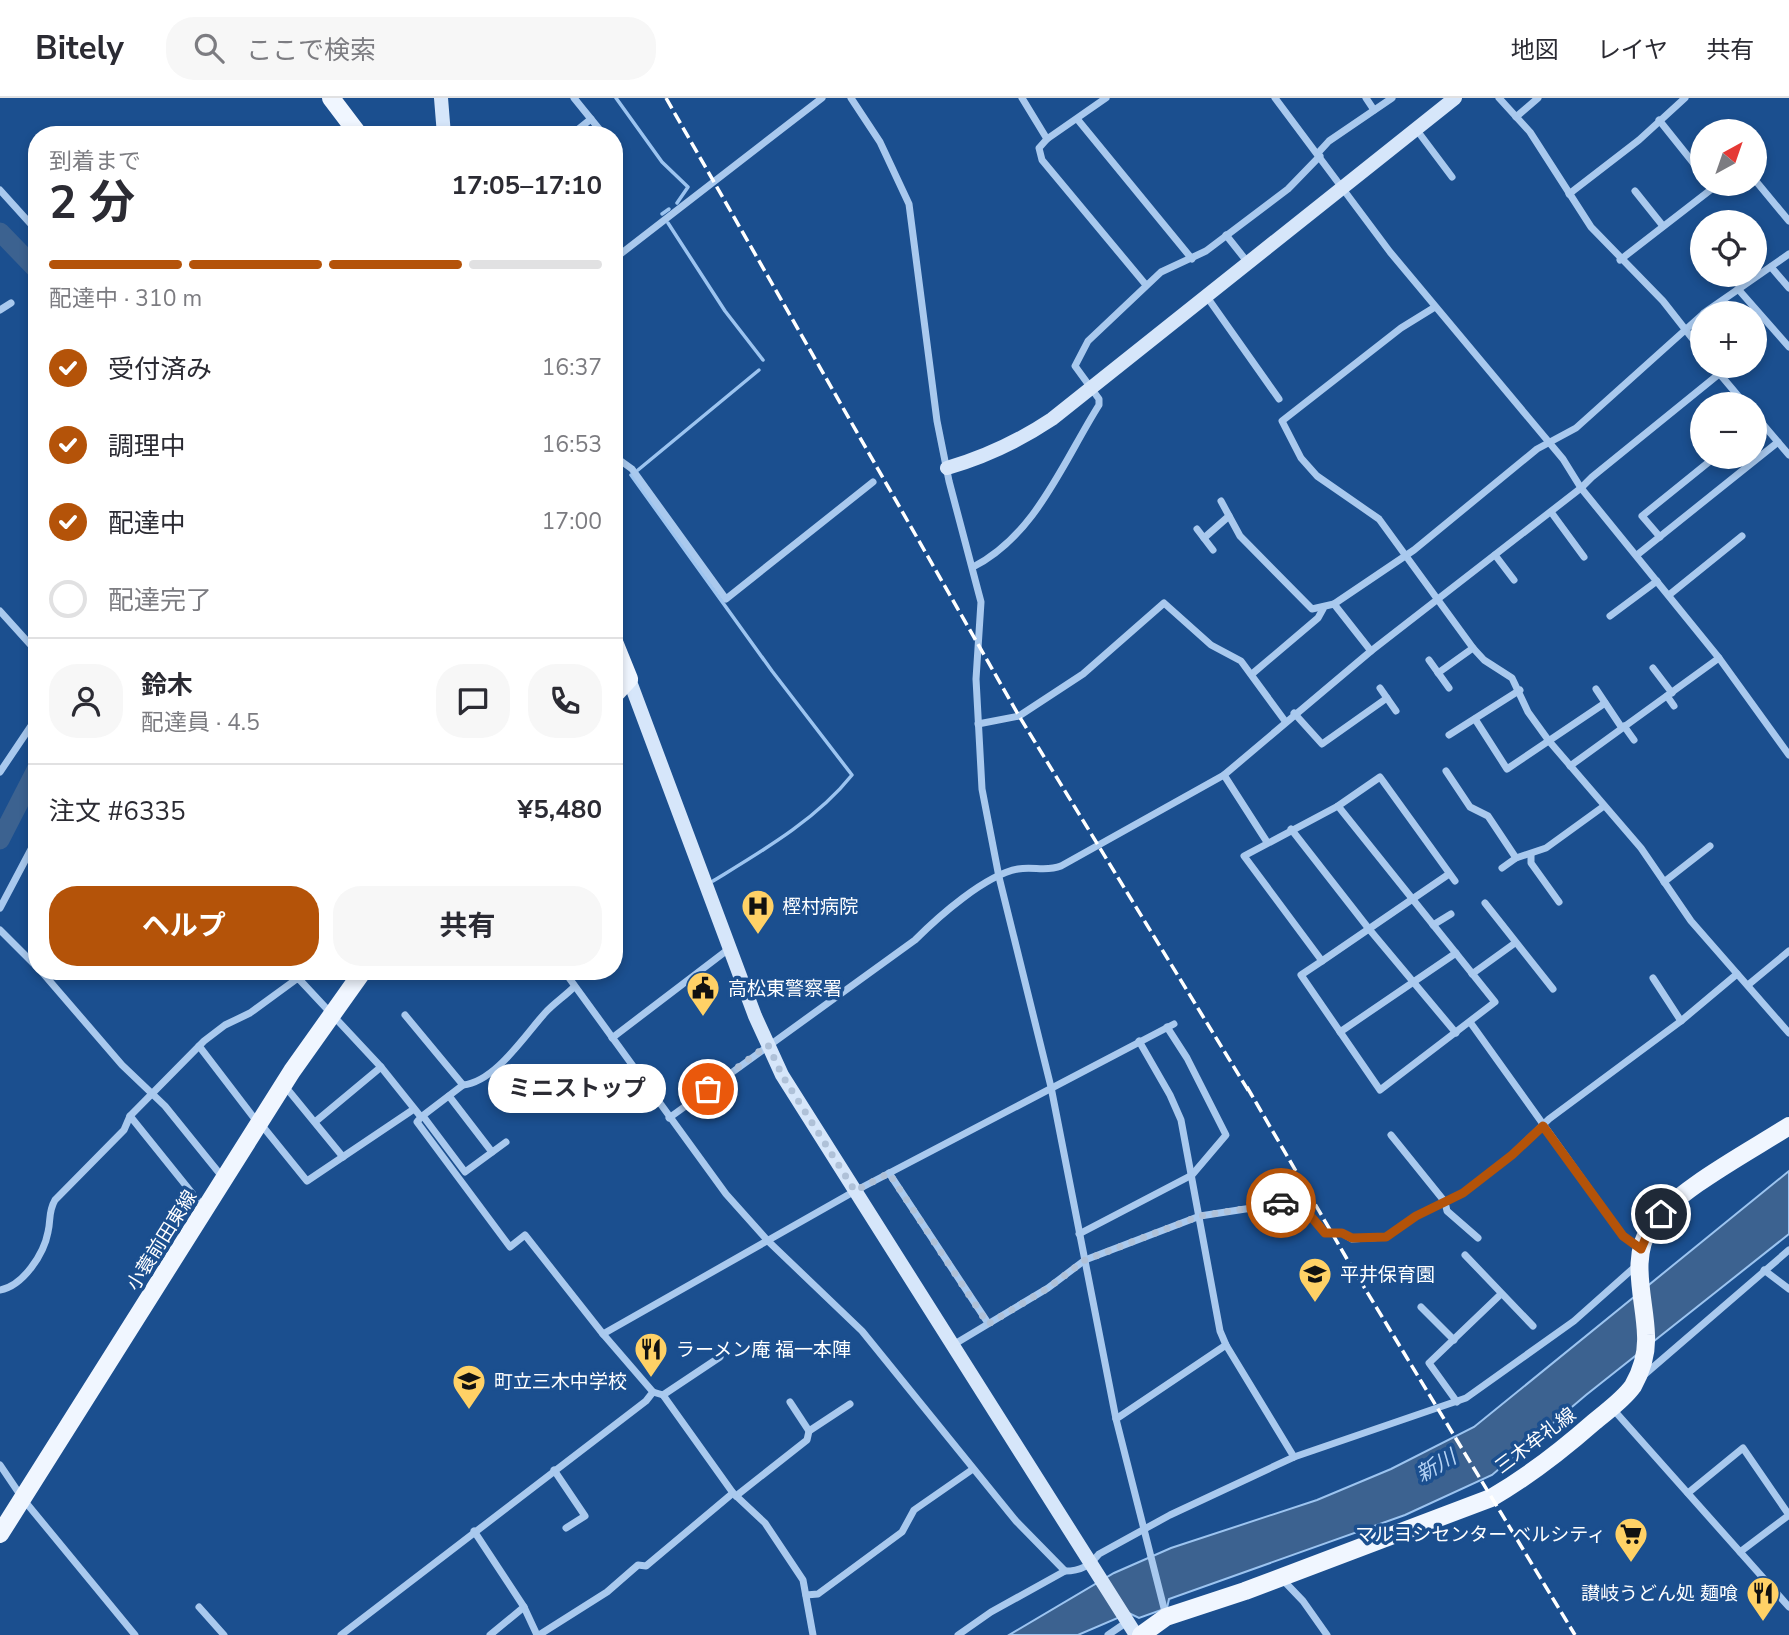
<!DOCTYPE html>
<html lang="ja">
<meta charset="utf-8">
<style>
:root{--surface:#fff;--page:#f7f7f7;--text:#2b2b33;--muted:#7c7c81;--line:#e1e1e2;--accent:#b45309}
body{margin:0;font-family:"Nunito Sans","Noto Sans JP",sans-serif;background:var(--page);color:var(--text);height:100vh;display:flex;flex-direction:column;font-size:26px;white-space:nowrap}
*{box-sizing:border-box;margin:0}
p{font-size:23px;color:var(--muted)}
.icon{flex:none;width:38px;height:38px;fill:none;stroke:currentColor;stroke-width:2;stroke-linecap:round;stroke-linejoin:round}
.map{position:relative;flex:1;overflow:hidden}
.side{position:absolute;left:28px;top:28px;width:595px;height:854px;display:flex;flex-direction:column;background:var(--surface);border-radius:28px;box-shadow:0 4px 10px #0003}
.side>*{flex:none}
.needle{width:46px;rotate:40deg}
.tools{position:absolute;left:1690px;top:21px;display:grid;gap:14px}
.tools a{display:grid;place-items:center;width:77px;height:77px;border-radius:50%;background:var(--surface);box-shadow:0 4px 10px #0003;font-size:35px}
.pin{position:absolute;display:grid;place-items:center;width:60px;height:60px;color:#fff;margin:-30px;border:4px solid #fff;border-radius:50%;box-shadow:0 2px 7px #0007}
.courier{position:absolute;display:grid;place-items:center;width:70px;height:70px;margin:-35px;border:5px solid #b45309;border-radius:50%;background:#fff;color:#222;box-shadow:0 2px 9px #0007}
.bubble{position:absolute;height:49px;border-radius:24px;background:var(--surface);box-shadow:0 4px 10px #0003;font-size:23px;font-weight:700;line-height:49px;text-align:center}
.overview em{font-style:normal;font-weight:700}
.overview div{display:flex;flex-direction:column-reverse}
.overview{display:flex;align-items:center;justify-content:space-between;height:119px;padding:0 21px}
h1{font-size:46px;font-weight:700;line-height:52px}
.bar{display:grid;grid-template-columns:repeat(4,1fr);gap:10px 7px;align-content:center;height:84px;padding:0 21px}
.bar i{height:9px;border-radius:5px;background:var(--line)}
.bar .active{background:var(--accent)}
.bar p{grid-column:span 4}
.line{display:flex;align-items:center;gap:18px;padding:0 21px;border-top:2px solid var(--line)}
.line div{flex:1}
.round{display:grid;place-items:center;flex:none;width:74px;height:74px;border-radius:28px;background:var(--page)}
ol{padding:0 21px;list-style:none}
li{display:flex;align-items:center;gap:21px;height:77px}
li p{margin-inline-start:auto}
li .icon{padding:7px;border-radius:50%;background:var(--accent);color:#fff;stroke-width:4}
li:last-child{color:var(--muted)}
li i{width:38px;height:38px;border:4px solid var(--line);border-radius:50%}
.action{display:flex;gap:14px;margin-top:auto;padding:14px 21px}
.action a{flex:1;height:80px;border-radius:28px;background:var(--accent);color:#fff;font-size:28px;font-weight:700;line-height:80px;text-align:center}
.action a+a{background:var(--page);color:var(--text)}
header{display:flex;align-items:center;gap:42px;box-sizing:border-box;height:98px;padding:0 35px;background:var(--surface);border-bottom:2px solid var(--line)}
header strong{font-size:33px}
nav{display:flex;gap:38px;margin-inline-start:auto;font-size:24px}
.search{width:490px;height:63px;background:var(--page);display:flex;align-items:center;gap:18px;box-sizing:border-box;padding:0 24px;border-radius:28px;color:var(--muted);font-size:26px}
.map>svg:first-child{display:block}
</style>
<header>
<strong>Bitely</strong>
<div class="search"><svg class="icon" aria-label="search" viewBox="0 0 24 24"><circle cx="10" cy="10" r="6"/><path d="M15 15l6 6"/></svg>ここで検索</div>
<nav><a>地図</a><a>レイヤ</a><a>共有</a></nav>
</header>
<div class="map">
<svg width="1789" height="1537" viewBox="0 0 1789 1537">
<rect width="100%" height="100%" fill="#1b4f8f"/>
<path fill="#3c6290" stroke="#9cc4f0" stroke-width="2" d="M1789 1073V1136L1586 1297 1492 1377 1405 1417 1169 1501 1167 1510 1139 1520 1129 1515 1078 1537H1009L1114 1475 1171 1450 1317 1402 1391 1371 1474 1329Z"/>
<g fill="none" stroke-linecap="round" stroke-linejoin="round">
<g stroke="#9cc4f0" stroke-width="3.5">
<path d="M616 0 662 64 688 89 677 105"/>
<path d="M662 116 669 111"/>
<path d="M668 125 725 213 763 262"/>
<path d="M638 372 759 272"/>
<path d="M631 377 772 573 852 677C816 722 762 753 713 783"/>
</g>
<g stroke="#3c6290" stroke-width="19">
<path d="M0 134 37 172"/>
<path d="M0 742 37 670"/>
</g>
<g stroke="#a9c9ee" stroke-width="7">
<path d="M574 0 604 37"/>
<path d="M851 0 880 44 909 106 937 323 949 383 981 504 976 581 982 691 999 779 1051 989 1116 1321 1166 1518"/>
<path d="M1022 0 1047 41"/>
<path d="M1106 0 1047 41 1039 50 1042 62 1146 187"/>
<path d="M1275 0 1390 154 1563 361 1581 390 1719 560 1789 657"/>
<path d="M1366 0 1374 12"/>
<path d="M1499 0 1530 34 1591 129 1663 203 1703 254"/>
<path d="M1516 19 1538 0"/>
<path d="M1078 22 1192 161"/>
<path d="M1659 22 1703 77"/>
<path d="M1416 31 1452 79"/>
<path d="M571 37 591 21"/>
<path d="M1318 55 1329 43 1392 0"/>
<path d="M1694 66 1703 60"/>
<path d="M1755 82 1789 123"/>
<path d="M0 92 37 133"/>
<path d="M1635 93 1663 128"/>
<path d="M1569 96 1639 42 1685 0"/>
<path d="M1226 137 1249 166"/>
<path d="M614 161 822 0"/>
<path d="M1620 162 1713 90 1710 86"/>
<path d="M1771 169 1789 190"/>
<path d="M1738 191 1789 249"/>
<path d="M1207 199 1279 301"/>
<path d="M1435 209 1401 230 1282 323 1301 360 1317 378 1379 421 1473 550 1484 562 1512 580 1528 614 1549 643 1641 750 1691 823 1789 935"/>
<path d="M0 212 11 205"/>
<path d="M1704 215 1789 156"/>
<path d="M1713 268 1745 306"/>
<path d="M1755 317 1789 357"/>
<path d="M614 358 632 371 726 501 873 384"/>
<path d="M1739 359 1747 368"/>
<path d="M1221 403 1240 438 1312 511 1334 506 1371 553"/>
<path d="M1551 414 1584 459"/>
<path d="M1197 431 1213 452"/>
<path d="M1660 439 1642 418 1715 359"/>
<path d="M1204 440 1229 418"/>
<path d="M1495 457 1514 482"/>
<path d="M1637 457 1778 344"/>
<path d="M973 469C1036 437 1063 364 1099 307V301L1075 268 1088 243 1161 174 1206 153 1288 91 1320 58"/>
<path d="M1669 497 1742 438"/>
<path d="M1334 506 1414 452 1537 351 1576 330 1703 216"/>
<path d="M0 513 37 554"/>
<path d="M1610 518 1657 483"/>
<path d="M1429 562 1449 590"/>
<path d="M1653 570 1672 595"/>
<path d="M1438 575 1473 550"/>
<path d="M1252 576 1318 520 1323 511"/>
<path d="M1380 590 1396 613"/>
<path d="M1596 591 1622 630"/>
<path d="M1667 598 1674 608"/>
<path d="M1294 615 1322 646 1387 600"/>
<path d="M1475 621 1507 671 1605 605"/>
<path d="M978 626 1019 618 1083 576 1164 505 1211 547 1241 563 1285 623"/>
<path d="M1624 628 1634 642"/>
<path d="M1449 637 1520 592"/>
<path d="M1570 668 1719 560"/>
<path d="M1446 673 1470 709 1488 718 1516 760 1546 750 1604 708"/>
<path d="M0 674 37 619"/>
<path d="M1224 677 1267 744"/>
<path d="M1338 708 1495 904 1380 992 1301 877 1322 863 1244 758Z"/>
<path d="M1338 708 1380 679 1455 783"/>
<path d="M1291 731 1369 831 1456 935"/>
<path d="M1531 757V765L1559 804"/>
<path d="M1502 770 1516 760"/>
<path d="M1664 784 1710 748"/>
<path d="M1485 805 1553 891"/>
<path d="M0 810 37 740"/>
<path d="M1433 827 1451 816"/>
<path d="M0 832 37 869"/>
<path d="M1322 863 1449 776"/>
<path d="M41 873 122 967 165 1008 224 1081"/>
<path d="M564 873 726 1096 768 1143 862 1233 1016 1423 1065 1473C1081 1473 1089 1468 1099 1456L1170 1417 1294 1359 1466 1300 1574 1223 1637 1167"/>
<path d="M1472 876 1515 845"/>
<path d="M1653 880 1681 923"/>
<path d="M1748 887 1789 853"/>
<path d="M405 917 463 987 421 1019"/>
<path d="M1470 924 1623 1138 1640 1151"/>
<path d="M1340 934 1456 855"/>
<path d="M612 940 730 850"/>
<path d="M1139 943 1170 997 1181 1022 1220 1233 1226 1247 1294 1359"/>
<path d="M199 948 258 1025"/>
<path d="M284 987 343 1059"/>
<path d="M463 987C495 984 525 937 545 915 553 906 565 898 574 889"/>
<path d="M449 998 492 1054"/>
<path d="M130 1018 204 1110"/>
<path d="M423 1018 465 1074 506 1044"/>
<path d="M669 1020 915 842C938 819 985 777 1018 771 1033 768 1046 774 1061 768L1224 677 1371 553 1581 390 1592 379 1719 276"/>
<path d="M315 1024 381 969"/>
<path d="M260 1025 307 1083 414 1011"/>
<path d="M1391 1037 1445 1104 1447 1113 1478 1140"/>
<path d="M889 1075 988 1225"/>
<path d="M1079 1136 1192 1077 1226 1037 1187 960 1167 929"/>
<path d="M1465 1157 1533 1228"/>
<path d="M1764 1172 1789 1191"/>
<path d="M0 1192C23 1188 44 1156 48 1134 51 1122 48 1114 55 1102L124 1032 130 1018 204 943 225 927 250 915 298 880 381 969 421 1019 417 1024 510 1149 525 1137 603 1236"/>
<path d="M1421 1209 1454 1242"/>
<path d="M953 1247 1048 1190 1085 1162 1200 1118 1297 1103 1325 1134 1342 1135 1352 1141 1386 1139 1416 1118 1463 1095 1512 1057 1549 1021 1681 923 1737 876"/>
<path d="M1644 1277 1789 1152"/>
<path d="M653 1294 663 1297 733 1395 765 1425 803 1482 813 1537"/>
<path d="M663 1297 720 1259"/>
<path d="M790 1304 809 1333"/>
<path d="M1457 1304 1429 1265 1501 1196"/>
<path d="M1612 1310 1789 1509"/>
<path d="M1116 1321 1226 1247"/>
<path d="M0 1367 23 1401 135 1537"/>
<path d="M554 1372 585 1418 566 1430"/>
<path d="M1688 1395 1743 1350 1789 1417 1740 1454"/>
<path d="M736 1398 807 1342 809 1333 850 1306"/>
<path d="M474 1433 524 1509 537 1537"/>
<path d="M1281 1480 1303 1503 1327 1537"/>
<path d="M806 1497 818 1496 902 1434 914 1412 973 1371"/>
<path d="M199 1509 224 1537"/>
<path d="M341 1537 646 1303 653 1294 603 1236 855 1093 1174 926"/>
<path d="M490 1537 524 1509"/>
<path d="M539 1537 607 1494 638 1467 646 1468 733 1395"/>
<path d="M958 1537 991 1514 1065 1473"/>
<path d="M1108 1537 1127 1524"/>
</g>
<g stroke="#d6e6fa" stroke-width="14">
<path d="M441 0 444 37"/>
<path d="M947 370C985 359 1019 343 1052 321L1455 0"/>
<path d="M629 581 755 918 782 977 1136 1537"/>
</g>
<g stroke="#f0f6ff" stroke-width="18">
<path d="M331 0 359 37"/>
<path d="M614 544 629 581 614 597"/>
<path d="M0 1436 292 973 363 873"/>
<path d="M1141 1537 1166 1519 1245 1493 1491 1400C1529 1378 1561 1353 1594 1324 1607 1313 1623 1302 1633 1288 1642 1272 1647 1255 1646 1237 1645 1201 1629 1160 1651 1128 1674 1093 1752 1052 1789 1028"/>
</g>
<g stroke="#fff" stroke-width="3.5" stroke-dasharray="12 5" stroke-linecap="butt">
<path d="M666 0 1019 618 1251 997"/>
<path d="M1247 989 1347 1161 1575 1537"/>
</g>
</g>
<g fill="none" stroke-linecap="round" stroke-linejoin="round">
<path stroke="#afc1d8" stroke-width="7" stroke-dasharray="0 12.6" d="M708 991 768 947 782 977 855 1093 889 1075 988 1226 1048 1190 1085 1162 1200 1118 1281 1105"/>
<path stroke="#b45309" stroke-width="9" d="M1281 1105 1297 1102 1325 1135H1342L1352 1140 1386 1139 1416 1118 1463 1095 1512 1057 1543 1028 1623 1138 1641 1151 1651 1128 1661 1116"/>
</g>
<defs>
<symbol id="hospital-pin" viewBox="-11 -11 22 30"><path d="M0 17L-7.5 6A9.5 9.5 0 1 1 7.5 6Z" fill="#ffd166" stroke="#1b4f8f"/><path d="M-5-5h3v3.5h4V-5h3V5h-3V1.5h-4V5h-3Z" fill="#111"/></symbol>
<symbol id="civic-pin" viewBox="-11 -11 22 30"><path d="M0 17L-7.5 6A9.5 9.5 0 1 1 7.5 6Z" fill="#ffd166" stroke="#1b4f8f"/><path d="M-.6-6.5H3V-4.5H.6V-3L4-1V1h2V6H-6V1h2V-1L-.6-3ZM-1.2 2.5V6h2.4V2.5Z" fill="#111"/></symbol>
<symbol id="school-pin" viewBox="-11 -11 22 30"><path d="M0 17L-7.5 6A9.5 9.5 0 1 1 7.5 6Z" fill="#ffd166" stroke="#1b4f8f"/><path d="M0-5L7-2L0 1L-7-2ZM-4 1L0 2.5L4 1V4Q0 6-4 4Z" fill="#111"/></symbol>
<symbol id="restaurant-pin" viewBox="-11 -11 22 30"><path d="M0 17L-7.5 6A9.5 9.5 0 1 1 7.5 6Z" fill="#ffd166" stroke="#1b4f8f"/><path d="M-5-6h1v4h1v-4h1v4h1v-4h1v5L-1.5 .5V6h-2V.5L-5-1ZM5-6V6H3V1.5H1.5Q1.5-4 5-6Z" fill="#111"/></symbol>
<symbol id="supermarket-pin" viewBox="-11 -11 22 30"><path d="M0 17L-7.5 6A9.5 9.5 0 1 1 7.5 6Z" fill="#ffd166" stroke="#1b4f8f"/><path d="M-6-5.5h2.5l.6 2H6L4.5 2H-2.5L-4.4-4H-6ZM-1.5 3.2a1.3 1.3 0 1 0 .1 0ZM3 3.2a1.3 1.3 0 1 0 .1 0Z" fill="#111"/></symbol>
</defs>
<g fill-rule="evenodd">
<use href="#hospital-pin" x="739" y="789" width="38" height="52"/>
<use href="#civic-pin" x="684" y="871" width="38" height="52"/>
<use href="#school-pin" x="1296" y="1157" width="38" height="52"/>
<use href="#restaurant-pin" x="632" y="1232" width="38" height="52"/>
<use href="#school-pin" x="450" y="1264" width="38" height="52"/>
<use href="#supermarket-pin" x="1612" y="1417" width="38" height="52"/>
<use href="#restaurant-pin" x="1744" y="1476" width="38" height="52"/>
</g>
<g text-anchor="middle" stroke-width="7" stroke-linejoin="round" paint-order="stroke">
<g font-size="19" fill="#fff" stroke="#1b4f8f" text-anchor="start">
<text x="782" y="815">樫村病院</text>
<text x="728" y="897">高松東警察署</text>
<text x="1340" y="1183">平井保育園</text>
<text x="676" y="1258">ラーメン庵 福一本陣</text>
<text x="494" y="1290">町立三木中学校</text>
<text x="1606" y="1443" text-anchor="end">マルヨシセンター ベルシティ</text>
<text x="1738" y="1502" text-anchor="end">讃岐うどん処 麺喰</text>
</g>
<g font-size="19" fill="#fff" stroke="#1b4f8f">
<text transform="translate(161 1142) rotate(-58)" y="7">小蓑前田東線</text>
<text transform="translate(1535 1342) rotate(-37)" y="7">三木牟礼線</text>
</g>
<g font-size="21" font-style="italic" fill="#b5d3f5" stroke="#1b4f8f">
<text transform="translate(1436 1368) rotate(-30)" y="7">新川</text>
</g>
</g>
</svg>
<div class="tools">
<a><svg class="needle" viewBox="-14 -14 28 28"><path d="M0-13l5 13h-10z" fill="#e53935"/><path d="M0 13l5-13h-10z" fill="#7c7c81"/></svg></a>
<a><svg class="icon" aria-label="locate" viewBox="0 0 24 24"><circle cx="12" cy="12" r="6"/><path d="M12 2v4M12 18v4M2 12h4M18 12h4"/></svg></a>
<a>+</a>
<a>−</a>
</div>
<div class="pin" style="left:708px;top:991px;background:#ea580c"><svg class="icon" aria-label="bag" viewBox="0 0 24 24"><path d="M5 8h14l-1 12H6zM9 8a3 3 0 0 1 6 0"/></svg></div>
<div class="pin" style="left:1661px;top:1116px;background:#1f2937"><svg class="icon" aria-label="home" viewBox="0 0 24 24"><path d="M3 11l9-7 9 7M6 9v11h12V9"/></svg></div>
<div class="courier" style="left:1281px;top:1105px"><svg class="icon" aria-label="car" viewBox="0 0 24 24"><path d="M5 17H2v-5l4-1 3-4h7l3 4 3 1v5h-3M9 17h6M6 11h13"/><circle cx="7" cy="17" r="2"/><circle cx="17" cy="17" r="2"/></svg></div>
<div class="bubble" style="left:488px;top:966px;width:178px">ミニストップ</div>
<section class="side">
<div class="overview"><div><h1>2 分</h1><p>到着まで</p></div><em>17:05–17:10</em></div>
<div class="bar"><i class="active"></i><i class="active"></i><i class="active"></i><i></i><p>配達中 · 310 m</p></div>
<ol>
<li><svg class="icon" aria-label="check" viewBox="0 0 24 24"><path d="M5 12l5 5 9-10"/></svg>受付済み<p>16:37</p></li>
<li><svg class="icon" aria-label="check" viewBox="0 0 24 24"><path d="M5 12l5 5 9-10"/></svg>調理中<p>16:53</p></li>
<li><svg class="icon" aria-label="check" viewBox="0 0 24 24"><path d="M5 12l5 5 9-10"/></svg>配達中<p>17:00</p></li>
<li><i></i>配達完了</li>
</ol>
<div class="line" style="height:126px"><a class="round"><svg class="icon" aria-label="person" viewBox="0 0 24 24"><circle cx="12" cy="8" r="4"/><path d="M4 21q1-7 8-7t8 7"/></svg></a><div><b>鈴木</b><p>配達員 · 4.5</p></div><a class="round"><svg class="icon" aria-label="chat" viewBox="0 0 24 24"><path d="M4 5h16v11H9l-5 4z"/></svg></a><a class="round"><svg class="icon" aria-label="phone" viewBox="0 0 24 24"><path d="M5 4h4l2 5-3 2q2 4 5 5l2-3 5 2v4C11 20 4 13 5 4z"/></svg></a></div>
<div class="line" style="height:91px"><div>注文 #6335</div><b>¥5,480</b></div>
<div class="action"><a>ヘルプ</a><a>共有</a></div>
</section>
</div>
